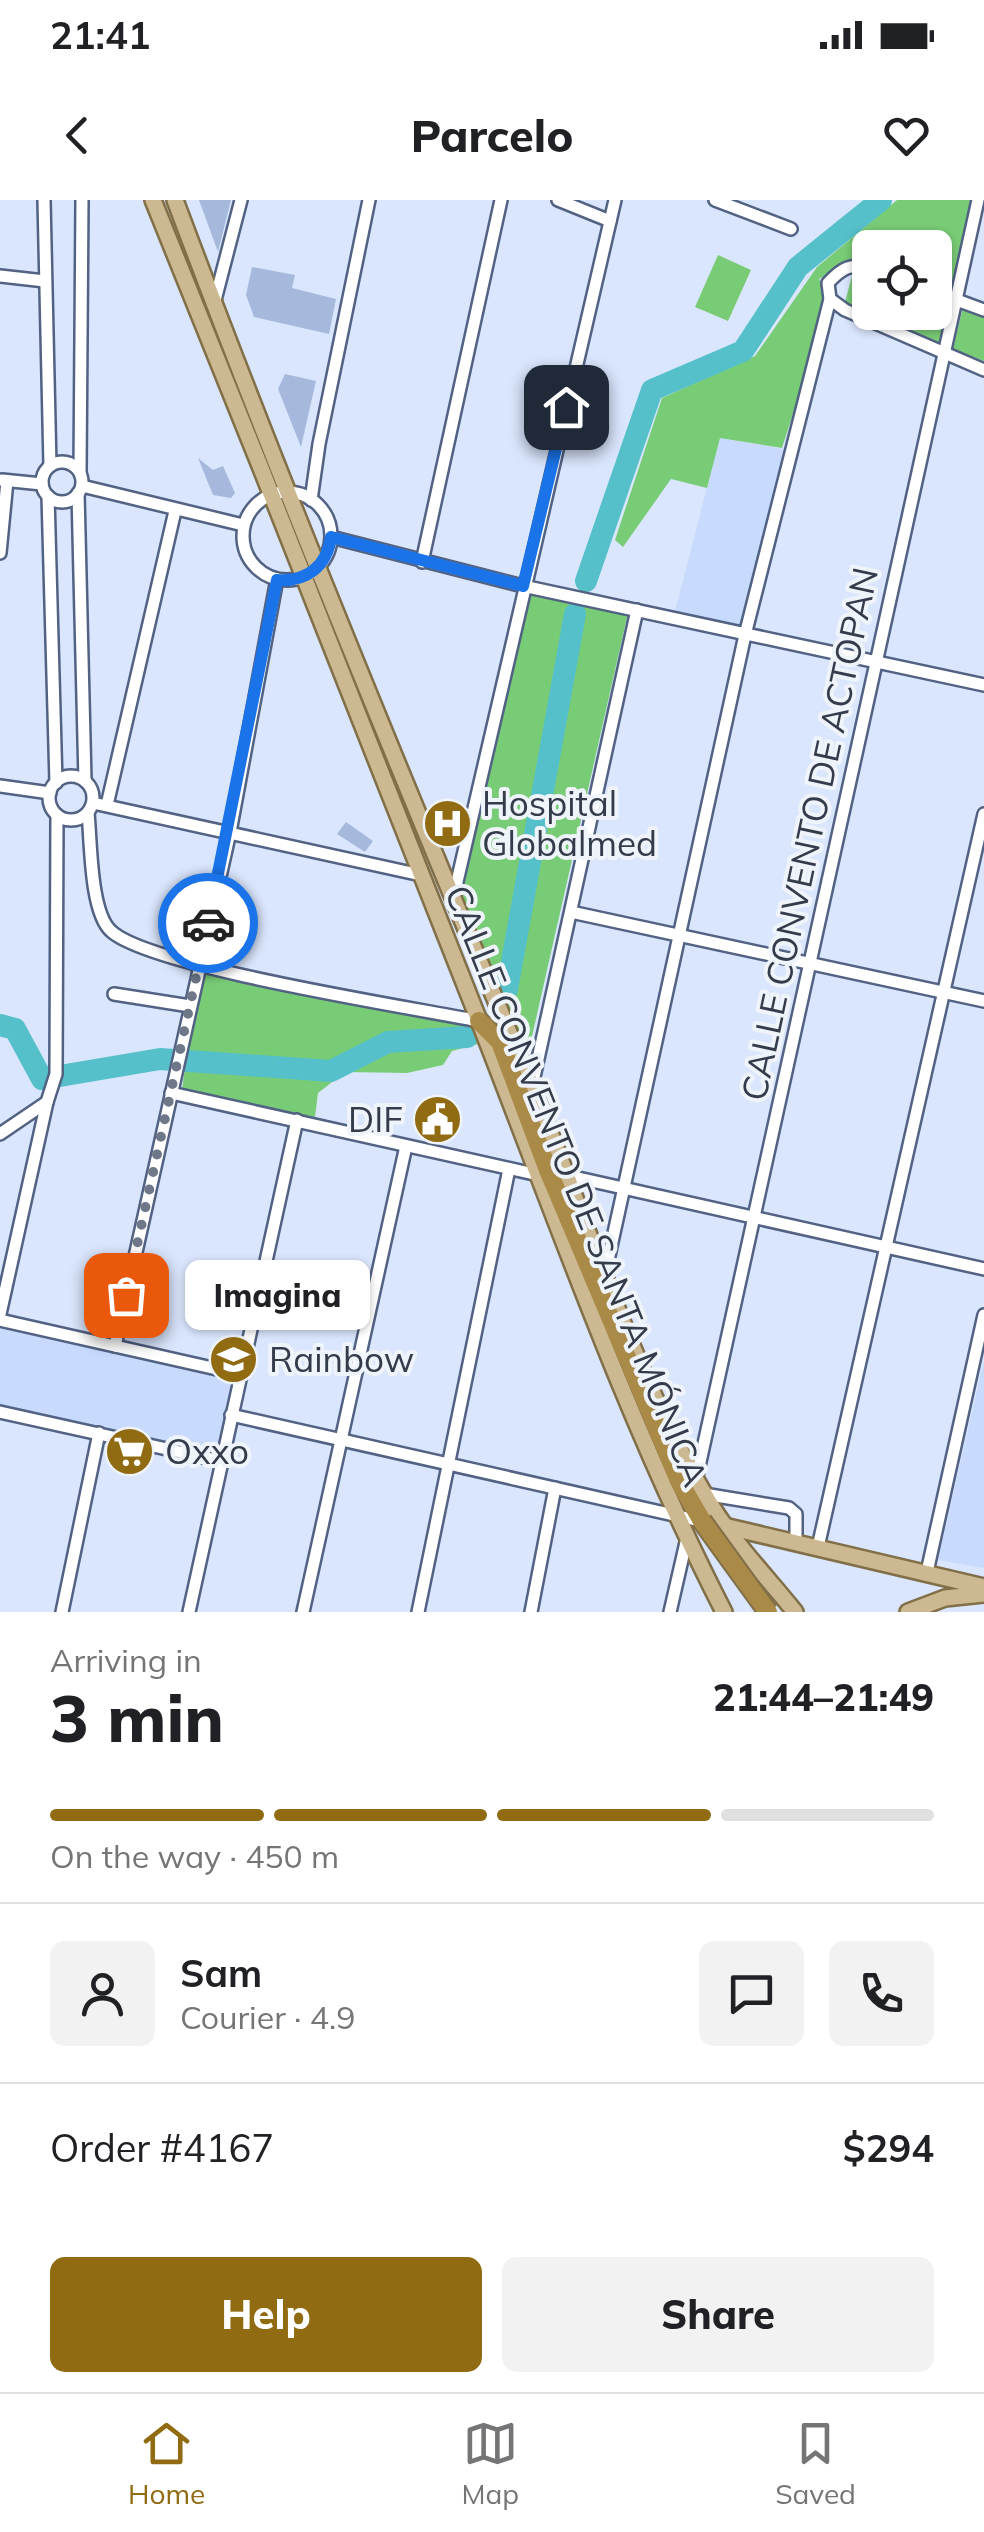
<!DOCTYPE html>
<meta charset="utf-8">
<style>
:root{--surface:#fff;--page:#f2f2f2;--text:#202124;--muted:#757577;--line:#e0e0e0;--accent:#906b11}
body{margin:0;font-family:Mulish,sans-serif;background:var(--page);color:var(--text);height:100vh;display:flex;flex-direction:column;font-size:38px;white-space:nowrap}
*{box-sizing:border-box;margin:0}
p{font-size:32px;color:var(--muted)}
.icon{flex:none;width:55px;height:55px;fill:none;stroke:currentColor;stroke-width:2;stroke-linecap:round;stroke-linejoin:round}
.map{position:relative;height:1412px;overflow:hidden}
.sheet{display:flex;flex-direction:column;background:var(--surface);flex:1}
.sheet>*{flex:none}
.buttons{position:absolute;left:852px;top:30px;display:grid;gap:20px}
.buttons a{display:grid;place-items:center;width:100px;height:100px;border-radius:15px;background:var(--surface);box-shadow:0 2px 8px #0004;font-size:50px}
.pin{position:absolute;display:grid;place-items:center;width:85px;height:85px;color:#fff;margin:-42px;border-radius:20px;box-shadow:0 5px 15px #0006}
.courier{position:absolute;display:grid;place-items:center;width:100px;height:100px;margin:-50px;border:8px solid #1a73e8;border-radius:50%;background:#fff;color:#222;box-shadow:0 2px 12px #0007}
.bubble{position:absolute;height:70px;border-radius:15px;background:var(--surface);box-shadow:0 2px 8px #0004;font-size:32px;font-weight:800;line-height:70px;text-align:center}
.summary em{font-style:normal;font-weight:800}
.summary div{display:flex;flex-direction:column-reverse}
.summary{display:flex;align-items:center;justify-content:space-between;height:170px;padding:0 50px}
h1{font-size:65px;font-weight:800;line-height:75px}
.bar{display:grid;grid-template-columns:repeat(4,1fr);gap:15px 10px;align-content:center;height:120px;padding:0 50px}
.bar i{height:12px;border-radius:8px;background:var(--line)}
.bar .selected{background:var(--accent)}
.bar p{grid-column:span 4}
.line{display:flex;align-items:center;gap:25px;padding:0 50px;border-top:2px solid var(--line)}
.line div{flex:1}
.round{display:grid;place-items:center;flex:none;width:105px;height:105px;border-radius:15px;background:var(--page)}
.action{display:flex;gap:20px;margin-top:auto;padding:20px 50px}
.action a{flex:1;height:115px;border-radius:15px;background:var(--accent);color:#fff;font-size:40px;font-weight:800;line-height:115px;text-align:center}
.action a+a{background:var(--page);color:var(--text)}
.status{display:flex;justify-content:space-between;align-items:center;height:70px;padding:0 50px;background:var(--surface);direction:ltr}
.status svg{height:28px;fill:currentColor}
header{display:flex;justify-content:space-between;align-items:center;height:130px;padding:0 50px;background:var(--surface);font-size:45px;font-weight:800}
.dock{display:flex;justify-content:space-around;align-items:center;height:140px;border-top:2px solid var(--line);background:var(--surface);font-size:28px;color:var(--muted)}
.dock a{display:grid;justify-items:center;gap:5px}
.dock .selected{color:var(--accent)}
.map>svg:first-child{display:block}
</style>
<div class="status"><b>21:41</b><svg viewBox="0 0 49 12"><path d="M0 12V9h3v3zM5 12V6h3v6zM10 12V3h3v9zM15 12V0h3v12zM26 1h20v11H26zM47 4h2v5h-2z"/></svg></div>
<header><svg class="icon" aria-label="back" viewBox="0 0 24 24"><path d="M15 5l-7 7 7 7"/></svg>Parcelo<svg class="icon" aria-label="heart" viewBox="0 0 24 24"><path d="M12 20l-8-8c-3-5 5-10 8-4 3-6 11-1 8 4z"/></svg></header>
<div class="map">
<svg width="984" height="1412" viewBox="0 0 984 1412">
<rect width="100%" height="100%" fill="#dae6fd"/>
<g fill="#c8dbfe">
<path d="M720 237 794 251 750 440 672 423Z"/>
<path d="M0 1120 239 1174 221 1261 0 1212Z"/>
<path d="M984 1160V1368L938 1360Z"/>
</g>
<g fill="#79cc76">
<path d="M897 0H974L956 85 935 78V48H870V57L864 55 819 79 830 99 782 248 720 238 707 288 671 279 623 347 615 340 662 198 755 156 817 67Z"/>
<path d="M718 55 751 70 728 121 695 107Z"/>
<path d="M853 72 870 75V112H935V97L950 102 940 147 845 102Z"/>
<path d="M963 107 984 115V161L953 149Z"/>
<path d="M530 391 628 413 528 854 455 697Z"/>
<path d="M199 764 466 823 475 830 478 844 452 851 443 865 407 873 345 872 318 893 315 917 182 890Z"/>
</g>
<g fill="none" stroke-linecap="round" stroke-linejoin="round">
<g stroke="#55c0ca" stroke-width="22">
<path d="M586 381 652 190 743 151 798 67 881 0"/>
<path d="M507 789 575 414"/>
<path d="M0 825 15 829 42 879 160 859 331 871 388 842 467 837"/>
</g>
</g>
<g fill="#a6b9dd">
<path d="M199 0H231L218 52Z"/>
<path d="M252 67 295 75 292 88 336 99 329 134 254 117 246 95Z"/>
<path d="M285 174 316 181 301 247 278 189Z"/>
<path d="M198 258 213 270 223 266 235 293 231 298 213 295Z"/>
<path d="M346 622 373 641 365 652 337 634Z"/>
</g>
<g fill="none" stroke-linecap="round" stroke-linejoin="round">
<defs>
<g id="minor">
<path d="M44 0 50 266"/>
<path d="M558 0 610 21"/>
<path d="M715 0 791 29"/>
<path d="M0 76 45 81"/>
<path d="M935 92 984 110"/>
<path d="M830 99 845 110 984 170"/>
<path d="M214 104 241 0"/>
<circle cx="62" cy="282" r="20"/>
<path d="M80 272 82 0"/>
<path d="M2 280 42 284"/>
<path d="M82 286 243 325"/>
<circle cx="287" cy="336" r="44"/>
<path d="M78 293 85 581"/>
<path d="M48 296 56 583"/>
<path d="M311 300 319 244 369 0"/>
<path d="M331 337 523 386 984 485"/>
<path d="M0 353 7 281"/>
<path d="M422 362 501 0"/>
<circle cx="71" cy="598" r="22"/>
<path d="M0 586 50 593"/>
<path d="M93 603 421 675"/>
<path d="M107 605 175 311"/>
<path d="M88 613C91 642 90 712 111 731 149 767 414 808 479 821"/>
<path d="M453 699 615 0"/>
<path d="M571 712 984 801"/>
<path d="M114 794 190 806"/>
<path d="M532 886 637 410"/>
<path d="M171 893 534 974"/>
<path d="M0 934 47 902 56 874 57 615"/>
<path d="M565 975 984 1069"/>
<path d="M605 1074 745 435 830 99 828 83C842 68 850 63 870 69"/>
<path d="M0 1114 47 902"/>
<path d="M0 1120 239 1174"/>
<path d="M115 1146 230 632 277 379"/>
<path d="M0 1212 221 1261"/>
<path d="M231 1215 705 1322"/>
<path d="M696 1280 978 0"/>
<path d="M704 1294 789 1308 796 1314V1342"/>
<path d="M818 1347 984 614"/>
<path d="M927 1372 984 1115"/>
<path d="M62 1412 99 1233"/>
<path d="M189 1412 297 920"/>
<path d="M303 1412 406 946"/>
<path d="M418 1412 509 969"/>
<path d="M531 1412 555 1288"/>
<path d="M670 1412 687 1338"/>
</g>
<g id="major">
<path d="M153 0C263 272 372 545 478 818 556 1018 626 1221 724 1412"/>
<path d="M175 0C285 294 405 584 526 873 586 1015 629 1168 709 1302 733 1342 766 1376 795 1412"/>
<path d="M724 1326 984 1387"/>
<path d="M908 1412 945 1398 984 1394"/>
</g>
<path id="highway" d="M479 821 500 842 548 970 680 1283 702 1321"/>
</defs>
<use href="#minor" stroke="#526283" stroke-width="16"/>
<use href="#major" stroke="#816f48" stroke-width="20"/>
<use href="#highway" stroke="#816f48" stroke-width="22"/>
<use href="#minor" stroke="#fff" stroke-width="11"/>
<use href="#major" stroke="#ccb991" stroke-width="15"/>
<use href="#highway" stroke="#aa8a47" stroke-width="18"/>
<defs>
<path id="highway-bridge" d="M702 1321 768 1412"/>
</defs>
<use href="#highway-bridge" stroke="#816f48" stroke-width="22" stroke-linecap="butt"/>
<use href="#highway-bridge" stroke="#aa8a47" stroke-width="18"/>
</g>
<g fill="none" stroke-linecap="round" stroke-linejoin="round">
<path stroke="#6e7889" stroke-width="10" stroke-dasharray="0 18" d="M126 1095 208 723"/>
<path stroke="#1a73e8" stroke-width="12" d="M208 723 277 380C306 382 327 367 331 337L523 386 566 207"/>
</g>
<defs>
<symbol id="hospital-disc" viewBox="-11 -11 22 22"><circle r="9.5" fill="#906b11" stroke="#eff3fa"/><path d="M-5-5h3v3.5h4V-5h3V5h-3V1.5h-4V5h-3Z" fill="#fff"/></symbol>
<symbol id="civic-disc" viewBox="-11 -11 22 22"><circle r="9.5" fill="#906b11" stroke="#eff3fa"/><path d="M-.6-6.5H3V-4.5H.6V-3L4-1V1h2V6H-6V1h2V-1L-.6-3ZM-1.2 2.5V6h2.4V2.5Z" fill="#fff"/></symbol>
<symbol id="school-disc" viewBox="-11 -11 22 22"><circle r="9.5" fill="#906b11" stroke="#eff3fa"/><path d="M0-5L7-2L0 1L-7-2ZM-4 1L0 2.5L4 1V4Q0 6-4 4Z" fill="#fff"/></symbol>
<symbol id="supermarket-disc" viewBox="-11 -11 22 22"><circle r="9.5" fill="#906b11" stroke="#eff3fa"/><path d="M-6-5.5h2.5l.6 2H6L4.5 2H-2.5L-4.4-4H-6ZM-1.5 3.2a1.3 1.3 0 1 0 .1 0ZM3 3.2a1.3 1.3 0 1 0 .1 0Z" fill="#fff"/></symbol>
</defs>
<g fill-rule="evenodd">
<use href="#hospital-disc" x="420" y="596" width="55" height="55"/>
<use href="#civic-disc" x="410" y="892" width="55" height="55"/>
<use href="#school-disc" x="206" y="1132" width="55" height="55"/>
<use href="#supermarket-disc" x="102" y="1224" width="55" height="55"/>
</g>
<g text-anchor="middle" stroke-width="8" stroke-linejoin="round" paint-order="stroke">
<g font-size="35" fill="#343c4b" stroke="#eff3fa" text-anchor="start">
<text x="482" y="616">Hospital<tspan x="482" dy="40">Globalmed</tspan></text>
<text x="403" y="932" text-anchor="end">DIF</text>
<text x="269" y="1172">Rainbow</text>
<text x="165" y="1264">Oxxo</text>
</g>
<g font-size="35" fill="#343c4b" stroke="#eff3fa">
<text transform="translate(810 634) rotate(-78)" y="12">CALLE CONVENTO DE ACTOPAN</text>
<text transform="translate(576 986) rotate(68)" y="12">CALLE CONVENTO DE SANTA MÓNICA</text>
</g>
</g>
</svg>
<div class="buttons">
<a><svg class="icon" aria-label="locate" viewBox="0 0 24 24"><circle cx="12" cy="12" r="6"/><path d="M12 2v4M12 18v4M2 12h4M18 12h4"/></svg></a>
</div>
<div class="pin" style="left:126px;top:1095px;background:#ea580c"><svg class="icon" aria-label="bag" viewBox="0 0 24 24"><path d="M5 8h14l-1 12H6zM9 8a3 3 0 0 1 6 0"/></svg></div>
<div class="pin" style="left:566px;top:207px;background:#1f2937"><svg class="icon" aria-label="home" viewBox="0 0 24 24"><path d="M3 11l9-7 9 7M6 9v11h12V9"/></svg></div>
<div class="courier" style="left:208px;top:723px"><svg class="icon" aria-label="car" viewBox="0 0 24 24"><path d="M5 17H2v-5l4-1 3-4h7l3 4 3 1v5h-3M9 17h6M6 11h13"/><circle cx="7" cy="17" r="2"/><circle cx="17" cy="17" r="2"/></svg></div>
<div class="bubble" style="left:185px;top:1060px;width:185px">Imagina</div>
</div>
<section class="sheet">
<div class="summary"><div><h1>3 min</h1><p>Arriving in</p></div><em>21:44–21:49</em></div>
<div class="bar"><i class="selected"></i><i class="selected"></i><i class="selected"></i><i></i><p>On the way · 450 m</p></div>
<div class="line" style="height:180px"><a class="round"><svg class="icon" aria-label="person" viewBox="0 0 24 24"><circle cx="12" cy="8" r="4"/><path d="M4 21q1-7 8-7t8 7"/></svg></a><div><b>Sam</b><p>Courier · 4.9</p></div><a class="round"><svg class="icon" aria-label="chat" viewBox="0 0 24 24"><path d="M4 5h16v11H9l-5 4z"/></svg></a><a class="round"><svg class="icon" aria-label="phone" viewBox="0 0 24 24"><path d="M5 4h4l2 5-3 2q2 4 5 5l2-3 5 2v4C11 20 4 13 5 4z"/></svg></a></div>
<div class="line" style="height:130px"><div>Order #4167</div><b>$294</b></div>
<div class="action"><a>Help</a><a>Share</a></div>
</section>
<nav class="dock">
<a class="selected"><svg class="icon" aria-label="home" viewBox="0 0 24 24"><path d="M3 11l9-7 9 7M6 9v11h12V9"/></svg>Home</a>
<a><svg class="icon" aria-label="map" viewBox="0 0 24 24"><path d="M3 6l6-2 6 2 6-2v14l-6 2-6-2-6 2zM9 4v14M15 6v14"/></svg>Map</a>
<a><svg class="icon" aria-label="saved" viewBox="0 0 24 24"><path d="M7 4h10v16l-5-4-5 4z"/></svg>Saved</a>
</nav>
